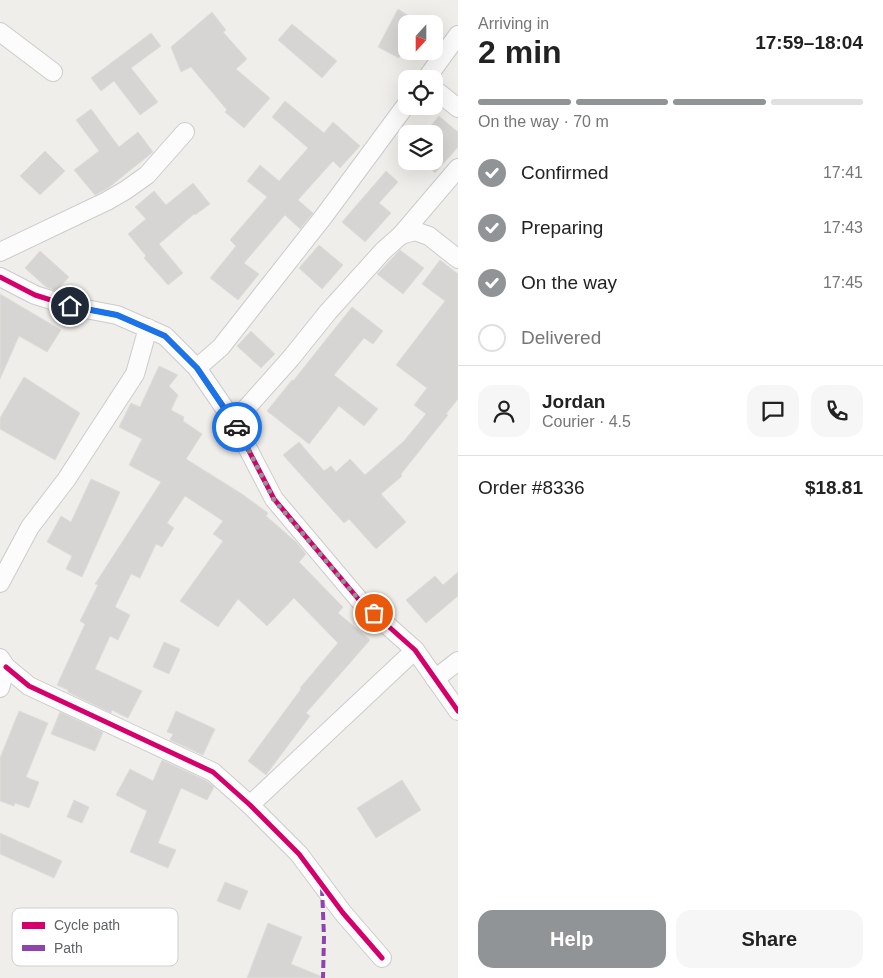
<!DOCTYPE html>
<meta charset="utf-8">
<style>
:root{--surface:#fff;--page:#f6f6f6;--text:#222;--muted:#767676;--line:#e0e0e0;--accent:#919496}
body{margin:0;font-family:Arial,sans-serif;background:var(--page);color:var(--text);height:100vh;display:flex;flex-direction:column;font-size:19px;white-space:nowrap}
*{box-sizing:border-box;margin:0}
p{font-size:16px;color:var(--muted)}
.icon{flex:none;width:28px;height:28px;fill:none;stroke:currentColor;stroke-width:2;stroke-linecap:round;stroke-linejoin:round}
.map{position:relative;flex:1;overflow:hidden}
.drawer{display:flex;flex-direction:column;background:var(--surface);width:425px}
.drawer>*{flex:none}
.needle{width:32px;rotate:201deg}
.buttons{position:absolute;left:398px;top:15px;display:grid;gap:10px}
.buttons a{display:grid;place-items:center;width:45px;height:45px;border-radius:10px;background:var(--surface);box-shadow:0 5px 20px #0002;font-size:25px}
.pin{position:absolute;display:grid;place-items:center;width:42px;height:42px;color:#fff;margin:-21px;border:2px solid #fff;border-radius:50%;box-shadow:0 1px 5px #0007}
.courier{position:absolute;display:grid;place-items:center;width:50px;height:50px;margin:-25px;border:4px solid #1a73e8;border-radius:50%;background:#fff;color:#222;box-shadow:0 1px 6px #0007}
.headline em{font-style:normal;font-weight:600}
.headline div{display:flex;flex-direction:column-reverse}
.headline{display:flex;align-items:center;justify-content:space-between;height:85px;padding:0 20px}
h1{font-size:32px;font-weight:600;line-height:38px}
.bar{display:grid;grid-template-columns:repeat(4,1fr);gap:8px 5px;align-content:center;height:60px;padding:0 20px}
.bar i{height:6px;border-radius:4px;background:var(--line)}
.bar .current{background:var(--accent)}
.bar p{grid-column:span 4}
.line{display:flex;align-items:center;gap:12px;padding:0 20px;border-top:1px solid var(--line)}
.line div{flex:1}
.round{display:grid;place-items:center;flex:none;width:52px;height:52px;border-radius:15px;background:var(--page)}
ol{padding:0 20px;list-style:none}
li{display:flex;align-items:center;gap:15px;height:55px}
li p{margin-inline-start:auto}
li .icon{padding:5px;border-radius:50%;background:var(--accent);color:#fff;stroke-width:4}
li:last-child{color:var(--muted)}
li i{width:28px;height:28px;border:2px solid var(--line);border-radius:50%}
.cta{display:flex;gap:10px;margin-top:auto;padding:10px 20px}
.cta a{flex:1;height:58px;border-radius:15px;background:var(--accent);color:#fff;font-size:20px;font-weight:600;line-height:58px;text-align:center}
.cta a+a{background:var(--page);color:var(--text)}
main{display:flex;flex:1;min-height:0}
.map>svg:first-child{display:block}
</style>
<main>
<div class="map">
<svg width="458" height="978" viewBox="0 0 458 978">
<rect width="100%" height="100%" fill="#efeeea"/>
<g fill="#d6d5d3" stroke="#deddd9">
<path d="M398 9 418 22 417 24H406V44L399 58 378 47Z"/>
<path d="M212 12 226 30 223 32 247 59 236 69 270 98 244 128 225 112 227 110 191 67 181 72 171 47Z"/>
<path d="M292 24 337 61 322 78 278 40Z"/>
<path d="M151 33 161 46 131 68 158 102 140 115 114 81 101 91 91 78Z"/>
<path d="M285 101 324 133 333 122 360 146 340 168 333 161 298 200 313 213 300 229 285 215 244 263 259 274 238 300 210 278 236 246 230 240 267 197 247 181 260 165 279 181 308 148 272 117Z"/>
<path d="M91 109 119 147 138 132 153 152 108 188 95 195 74 170 99 151 76 120Z"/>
<path d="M439 116 458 132V147L435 173 422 161H434V134H424Z"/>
<path d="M45 151 65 171 40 195 20 176Z"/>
<path d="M386 171 398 182 379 203 391 213 365 242 342 222Z"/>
<path d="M193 183 210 204 195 215 194 214 159 244 183 273 168 285 144 258 146 256 128 234 146 219 135 207 154 191 166 205Z"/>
<path d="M319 245 343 265 322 289 299 268Z"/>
<path d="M400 250 424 268 403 294 377 274Z"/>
<path d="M40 251 69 277 56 291 46 287 25 268Z"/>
<path d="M440 260 458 274V399L446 414 448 415 401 474 402 476 381 494 406 522 376 549 349 519 344 523 283 455 299 442 324 471 331 466 336 472 350 459 365 475 404 441 426 414 414 405 427 388 396 365 445 301 422 284Z"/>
<path d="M0 294 61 330 47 352 19 336 0 379Z"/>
<path d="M352 307 383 331 373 344 364 338 334 375 378 409 364 426 339 406 309 444 267 411 292 380 293 381Z"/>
<path d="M251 331 275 354 261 368 237 346Z"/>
<path d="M159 366 178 375 169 386 178 395 171 410 184 417 183 421 202 434 186 459 242 494 268 513 266 516 296 542 306 554 299 562 343 607 338 613 370 640 306 713 310 716 266 775 248 761 301 689 300 688 338 643 294 598 267 626 238 599 218 627 180 601 223 541 213 534 223 521 185 496 167 523 174 528 162 547 156 544 140 578 131 574 115 607 130 615 118 640 110 636 95 669 142 691 128 718 112 710 111 713 68 692V690L57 685 85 624 80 621 98 585 95 584 161 482 129 465 142 439 119 427 131 403 140 407Z"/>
<path d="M24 377 80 413 55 460 0 429V418Z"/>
<path d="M91 479 120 492 82 577 66 569 72 556 47 542 61 516 71 522Z"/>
<path d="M458 572V596L426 623 406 600 435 576 443 585Z"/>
<path d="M164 642 180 649 169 674 153 667Z"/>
<path d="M19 711 48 723 26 777 39 782 29 808 15 803 14 806 0 801V758Z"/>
<path d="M176 711 215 729 203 755 170 740 173 734 167 732Z"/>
<path d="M60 712 103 732 95 751 51 734Z"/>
<path d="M162 760 207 781 214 787 207 800 181 788 158 843 176 850 168 868 130 852 147 811 116 795 130 769 153 781Z"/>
<path d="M402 780 421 810 376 838 357 808Z"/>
<path d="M74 800 89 807 82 823 67 817Z"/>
<path d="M0 833 62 861 54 878 0 854Z"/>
<path d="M225 882 248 891 240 910 217 901Z"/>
<path d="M268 923 302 937 291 964 325 978H247Z"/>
</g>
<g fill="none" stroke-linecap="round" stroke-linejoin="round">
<defs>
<g id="minor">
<path d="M0 32 53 72"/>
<path d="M426 79 458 35"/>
<path d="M434 89 458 108"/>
<path d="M401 235 458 168"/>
<path d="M0 252 107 201 126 190 147 175 185 132"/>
<path d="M0 277 35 295 70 306 117 315 165 336 197 368 234 422 274 499 360 601 415 650 458 711"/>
<path d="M197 368 221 347 324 216 406 105"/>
<path d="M234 422 291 358 328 312 383 251 401 235 415 231 429 236 458 259"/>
<path d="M0 583 30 527 66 480 135 374 148 328"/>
<path d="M6 667 29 686 213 772 250 805 299 854 343 913 382 958"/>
<path d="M435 679 458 661"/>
<path d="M0 688 6 667 0 658"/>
<path d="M250 805 415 650"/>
</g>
</defs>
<use href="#minor" stroke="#cbcccc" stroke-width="20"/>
<use href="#minor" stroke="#fdfcfc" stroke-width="18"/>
<path stroke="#8e44ad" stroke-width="4" stroke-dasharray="8 4" stroke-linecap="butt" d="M322 888 324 937 323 978"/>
<defs>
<g id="cycleway">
<path d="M0 277 35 295 70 306 117 315 165 336 197 368 234 422 274 499 360 601 415 650 458 711"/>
<path d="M6 667 29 686 213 772 250 805 299 854 343 913 382 958"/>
</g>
</defs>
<use href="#cycleway" stroke="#fff" stroke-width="8"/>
<use href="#cycleway" stroke="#d6006c" stroke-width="5"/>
</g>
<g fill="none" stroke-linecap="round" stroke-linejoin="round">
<path stroke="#919496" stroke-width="5" stroke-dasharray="0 9" d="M237 427 274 500 360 601 374 613"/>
<path stroke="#1a73e8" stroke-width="6" d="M70 306 117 315 165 336 197 368 237 427"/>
</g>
<rect x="12" y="908" width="166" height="58" rx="8" fill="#fff" stroke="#cfd0d2" stroke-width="1"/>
<rect x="22" y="922" width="23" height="7" fill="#d6006c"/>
<rect x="22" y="945" width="23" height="6" fill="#8e44ad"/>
<g font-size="14" fill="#5f6368">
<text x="54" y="930">Cycle path</text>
<text x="54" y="953">Path</text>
</g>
</svg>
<div class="buttons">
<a><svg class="needle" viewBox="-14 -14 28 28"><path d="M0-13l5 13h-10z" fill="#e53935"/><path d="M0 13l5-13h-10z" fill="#767676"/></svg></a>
<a><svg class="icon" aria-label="locate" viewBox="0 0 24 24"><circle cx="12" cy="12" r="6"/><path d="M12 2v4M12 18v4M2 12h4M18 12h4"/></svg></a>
<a><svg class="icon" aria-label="layers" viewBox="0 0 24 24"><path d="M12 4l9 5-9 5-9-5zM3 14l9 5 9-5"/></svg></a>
</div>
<div class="pin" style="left:374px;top:613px;background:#ea580c"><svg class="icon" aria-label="bag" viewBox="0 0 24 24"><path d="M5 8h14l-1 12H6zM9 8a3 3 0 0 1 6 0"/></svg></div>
<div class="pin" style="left:70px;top:306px;background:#1f2937"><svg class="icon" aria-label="home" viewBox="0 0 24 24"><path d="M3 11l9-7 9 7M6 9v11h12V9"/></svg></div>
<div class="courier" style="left:237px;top:427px"><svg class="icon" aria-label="car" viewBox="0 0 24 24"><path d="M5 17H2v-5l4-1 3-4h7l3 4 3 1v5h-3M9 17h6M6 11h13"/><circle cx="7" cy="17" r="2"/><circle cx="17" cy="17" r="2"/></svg></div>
</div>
<section class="drawer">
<div class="headline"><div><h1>2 min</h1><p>Arriving in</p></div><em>17:59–18:04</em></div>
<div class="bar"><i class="current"></i><i class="current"></i><i class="current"></i><i></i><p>On the way · 70 m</p></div>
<ol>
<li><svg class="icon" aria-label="check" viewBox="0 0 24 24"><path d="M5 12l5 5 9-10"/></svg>Confirmed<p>17:41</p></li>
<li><svg class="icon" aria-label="check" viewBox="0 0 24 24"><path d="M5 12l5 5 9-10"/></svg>Preparing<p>17:43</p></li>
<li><svg class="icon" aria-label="check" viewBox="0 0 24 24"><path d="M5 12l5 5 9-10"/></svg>On the way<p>17:45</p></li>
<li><i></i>Delivered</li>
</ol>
<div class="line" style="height:90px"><a class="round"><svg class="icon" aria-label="person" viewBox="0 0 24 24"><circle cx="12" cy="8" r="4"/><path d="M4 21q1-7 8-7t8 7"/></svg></a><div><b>Jordan</b><p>Courier · 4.5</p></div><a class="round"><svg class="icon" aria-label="chat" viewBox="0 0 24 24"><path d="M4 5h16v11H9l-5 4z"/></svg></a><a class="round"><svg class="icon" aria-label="phone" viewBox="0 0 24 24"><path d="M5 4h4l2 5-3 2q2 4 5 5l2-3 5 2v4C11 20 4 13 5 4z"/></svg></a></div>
<div class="line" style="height:65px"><div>Order #8336</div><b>$18.81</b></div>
<div class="cta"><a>Help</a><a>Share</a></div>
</section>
</main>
